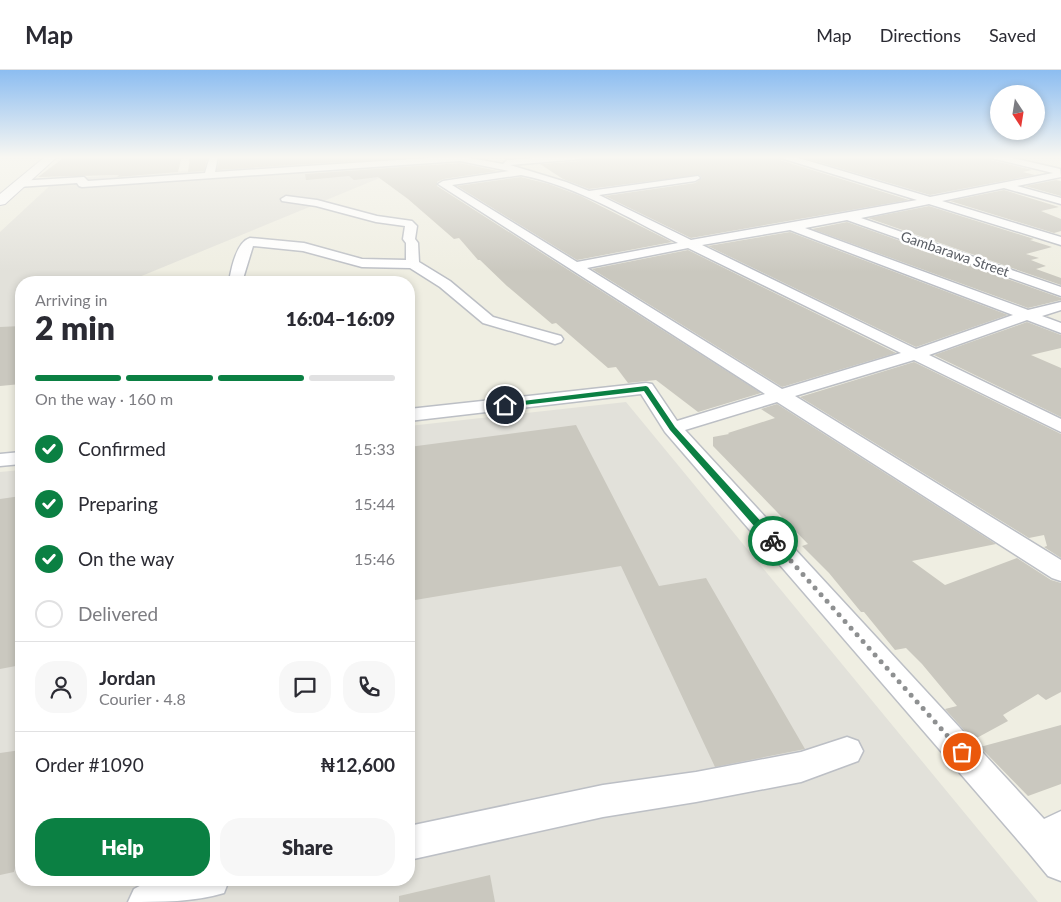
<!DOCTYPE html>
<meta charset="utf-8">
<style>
:root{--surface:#fff;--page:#f7f7f7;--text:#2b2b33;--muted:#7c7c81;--line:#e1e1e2;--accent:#0b8043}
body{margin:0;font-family:Lato,sans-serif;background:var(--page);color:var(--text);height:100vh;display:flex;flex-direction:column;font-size:19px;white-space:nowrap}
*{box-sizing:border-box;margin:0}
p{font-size:16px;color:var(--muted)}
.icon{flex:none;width:28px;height:28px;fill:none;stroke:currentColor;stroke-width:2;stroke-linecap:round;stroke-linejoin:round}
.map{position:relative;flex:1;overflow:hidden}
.panel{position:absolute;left:15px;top:206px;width:400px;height:610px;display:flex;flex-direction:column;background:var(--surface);border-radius:20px;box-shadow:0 2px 8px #0003}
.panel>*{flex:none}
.needle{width:32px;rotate:168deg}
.controls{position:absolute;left:990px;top:15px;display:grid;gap:10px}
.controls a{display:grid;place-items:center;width:55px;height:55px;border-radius:50%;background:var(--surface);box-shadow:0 2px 8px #0003;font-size:25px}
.pin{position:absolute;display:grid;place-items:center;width:42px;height:42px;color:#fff;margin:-21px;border:2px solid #fff;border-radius:50%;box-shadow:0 1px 5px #0007}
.courier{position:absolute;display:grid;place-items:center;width:50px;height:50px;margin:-25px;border:4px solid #0b8043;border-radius:50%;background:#fff;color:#222;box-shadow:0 1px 6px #0007}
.head em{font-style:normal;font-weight:800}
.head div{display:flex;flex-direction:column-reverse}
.head{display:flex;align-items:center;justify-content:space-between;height:85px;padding:0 20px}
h1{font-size:32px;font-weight:800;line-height:38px}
.bar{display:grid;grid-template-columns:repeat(4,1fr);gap:8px 5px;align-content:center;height:60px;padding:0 20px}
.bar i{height:6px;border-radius:4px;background:var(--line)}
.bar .on{background:var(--accent)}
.bar p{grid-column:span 4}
.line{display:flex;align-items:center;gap:12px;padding:0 20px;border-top:1px solid var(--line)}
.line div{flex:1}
.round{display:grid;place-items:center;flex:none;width:52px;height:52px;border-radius:20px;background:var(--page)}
ol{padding:0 20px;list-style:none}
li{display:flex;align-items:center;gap:15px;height:55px}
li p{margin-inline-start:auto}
li .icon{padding:5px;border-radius:50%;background:var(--accent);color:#fff;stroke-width:4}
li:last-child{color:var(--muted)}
li i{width:28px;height:28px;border:2px solid var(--line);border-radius:50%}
.action{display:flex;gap:10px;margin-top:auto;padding:10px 20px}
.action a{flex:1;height:58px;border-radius:20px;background:var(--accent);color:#fff;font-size:20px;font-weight:800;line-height:58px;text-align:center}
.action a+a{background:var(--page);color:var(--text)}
header{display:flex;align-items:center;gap:30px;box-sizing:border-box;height:70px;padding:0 25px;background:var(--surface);border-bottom:1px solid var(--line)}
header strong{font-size:24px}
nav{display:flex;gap:28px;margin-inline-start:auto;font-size:18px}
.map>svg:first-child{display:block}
</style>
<header>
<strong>Map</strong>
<nav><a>Map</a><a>Directions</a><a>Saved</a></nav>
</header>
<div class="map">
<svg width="1061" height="832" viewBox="0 0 1061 832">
<rect width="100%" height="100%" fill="#efeee2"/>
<g fill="#e2e1da">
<path d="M419 86H440L451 90 387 105 127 212H21V256L0 265V162L57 109Z"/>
<path d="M626 332 1038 832H0V402L21 400V810H409V356Z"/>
</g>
<g fill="#cac8bf">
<path d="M66 86H182L178 102 117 107 119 105 38 107Z"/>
<path d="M208 86 204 101 188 102 190 87Z"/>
<path d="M220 86H434L217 100Z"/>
<path d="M609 86H778L780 90 909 130 691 168 605 126 695 113 702 108 699 105 589 119 563 109 540 94 581 91 586 88Z"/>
<path d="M798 86H988L991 90 1032 100 1023 102 1035 105 930 125Z"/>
<path d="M460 93 498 101 443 109 437 112V116L761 323 698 342 656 310 628 313 616 297 608 298 556 253 552 254 507 216 480 190H478L459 168 454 169 408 129 378 107 354 110 349 106 306 110 305 104Z"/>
<path d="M521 107 549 114 581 126 672 172 577 190 457 116Z"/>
<path d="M1056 110 1061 111V126L1025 116Z"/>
<path d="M1004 120 1059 137 1041 141 1061 149V161L1054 163 950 131Z"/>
<path d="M929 136 1034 169 1030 170 1052 177 1026 184 1039 188 1031 190 1046 196 1036 199 1061 208V215L868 148Z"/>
<path d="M847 152 1061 228V230L1028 238 812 159Z"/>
<path d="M790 162 1008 245 916 277 708 176Z"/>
<path d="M688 180 896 283 782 317 592 199Z"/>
<path d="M1027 252 1061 265V278L1031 285 1061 298V347L934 285Z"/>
<path d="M21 256V314L0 316V257Z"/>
<path d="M914 292 1061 364V488L1044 477 1047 476 1044 465 1029 468 800 327Z"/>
<path d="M777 334 996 474 912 491 945 515 1017 488 1051 510 1061 513V622L1046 630 1038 624 1003 645 1008 651 973 670 945 639 957 636 922 594 906 578 895 580 864 542H861L829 503 802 476 808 474 713 376V367L729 364 728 363 775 348 761 339Z"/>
<path d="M576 355 659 516 706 508 805 679 715 697 621 496 409 531V377Z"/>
<path d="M21 426V595L0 599V429Z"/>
<path d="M1061 655V714L1028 726 980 677Z"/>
<path d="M21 680V777L14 802 0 805V683Z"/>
<path d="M490 805 495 832H399V826Z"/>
</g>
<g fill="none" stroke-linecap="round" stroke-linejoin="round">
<defs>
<g id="street">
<path d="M210 86H218L215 102 443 87 442 86H459L503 94 507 90 556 86H585L581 89 510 95 566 112 589 121 698 106 700 108 695 111 599 125 691 170 917 130 781 88 780 86H792L930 127 1053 103 991 88 990 86H1004L1060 99 1061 107 1017 116 1061 128V134L1004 118 942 131 1061 167V175L929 134 861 148 1061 217V226L847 150 805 158 1028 240 1061 232V240L1042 246 1061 253V263L1027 250 929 285 1061 349V362L914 290 795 326 1061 490V511L1052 508 777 332 685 360 1044 749 1061 741V811L1048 806 1029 783 665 362 641 324 409 351V339L646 313 652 314 677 351 765 324 438 114 443 111 509 101 460 91 82 117 79 116 77 113 18 117 13 114 18 111 84 107 88 111 205 103ZM521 105C577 116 628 148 678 173L577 192 452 115ZM790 160 1013 245 916 279 702 175ZM688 178 901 283 782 319 587 198Z"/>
<path d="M286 126 317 130 377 146 412 151 417 156 415 169 418 173 419 192 450 211 493 247 561 266 563 269 561 272 555 274 483 253 440 217 410 198 362 197 303 181 253 176 242 212H229C231 200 236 172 250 168L304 173 362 189 406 190V173L403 169 405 156 376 152 316 136 282 131 281 129Z"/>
<path d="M21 382V394L0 396V384Z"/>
<path d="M847 667 858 671 863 681 858 691 801 712 696 732 603 747 409 790V756L603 715 696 702 801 682Z"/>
<path d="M151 810H229L224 823C194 832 161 832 128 832L134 819Z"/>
</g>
<path id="secondary" d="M46 86H58L5 134 0 135V124Z"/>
</defs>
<use href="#street" stroke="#bcbfc5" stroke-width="3"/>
<use href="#secondary" stroke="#bdbfc7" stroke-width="2"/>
<use href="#street" fill="#fff" fill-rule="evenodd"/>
<use href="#secondary" fill="#fff" fill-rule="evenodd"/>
</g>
<linearGradient id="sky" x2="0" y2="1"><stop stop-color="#8cbdf1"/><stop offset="0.43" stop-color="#f8f7f2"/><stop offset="1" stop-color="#f8f7f2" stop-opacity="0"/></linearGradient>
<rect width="1061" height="202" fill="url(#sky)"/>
<path fill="#0b8043" d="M646 316 648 317 675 357 776 468V473H769L670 360 644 321 505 337 502 335 505 333Z"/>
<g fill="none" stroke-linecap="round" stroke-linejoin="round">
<path stroke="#8e9091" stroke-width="5" stroke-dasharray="0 9" d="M773 471 962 682"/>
</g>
<g text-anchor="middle" stroke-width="5" stroke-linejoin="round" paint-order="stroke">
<g font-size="14" fill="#5a5e65" stroke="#fff">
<text transform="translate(955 184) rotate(19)" y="5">Gambarawa Street</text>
</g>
</g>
</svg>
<div class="controls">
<a><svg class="needle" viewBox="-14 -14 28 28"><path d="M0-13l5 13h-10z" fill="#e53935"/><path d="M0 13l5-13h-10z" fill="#7c7c81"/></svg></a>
</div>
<div class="pin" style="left:962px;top:682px;background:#ea580c"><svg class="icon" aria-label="bag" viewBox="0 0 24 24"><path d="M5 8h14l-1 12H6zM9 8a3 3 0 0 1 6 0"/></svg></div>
<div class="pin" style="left:505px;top:335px;background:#1f2937"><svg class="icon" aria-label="home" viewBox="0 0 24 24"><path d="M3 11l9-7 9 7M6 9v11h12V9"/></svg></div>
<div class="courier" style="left:773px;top:471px"><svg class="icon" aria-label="bike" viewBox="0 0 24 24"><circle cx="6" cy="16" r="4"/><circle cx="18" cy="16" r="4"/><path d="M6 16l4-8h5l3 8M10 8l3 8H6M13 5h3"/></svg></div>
<section class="panel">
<div class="head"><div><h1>2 min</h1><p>Arriving in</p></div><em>16:04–16:09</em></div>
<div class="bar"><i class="on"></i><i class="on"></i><i class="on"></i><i></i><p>On the way · 160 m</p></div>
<ol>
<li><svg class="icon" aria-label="check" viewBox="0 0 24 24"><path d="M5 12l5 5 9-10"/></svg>Confirmed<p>15:33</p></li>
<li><svg class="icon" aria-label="check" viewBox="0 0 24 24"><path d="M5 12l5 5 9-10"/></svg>Preparing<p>15:44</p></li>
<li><svg class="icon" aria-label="check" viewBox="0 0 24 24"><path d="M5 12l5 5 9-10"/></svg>On the way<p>15:46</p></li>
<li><i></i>Delivered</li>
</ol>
<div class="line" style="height:90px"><a class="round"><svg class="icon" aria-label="person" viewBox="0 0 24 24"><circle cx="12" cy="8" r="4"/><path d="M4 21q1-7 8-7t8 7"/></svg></a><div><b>Jordan</b><p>Courier · 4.8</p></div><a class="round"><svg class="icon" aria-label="chat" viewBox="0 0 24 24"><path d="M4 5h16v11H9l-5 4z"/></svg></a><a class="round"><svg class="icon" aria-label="phone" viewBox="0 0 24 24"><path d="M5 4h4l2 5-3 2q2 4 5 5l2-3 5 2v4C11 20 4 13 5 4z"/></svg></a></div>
<div class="line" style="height:65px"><div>Order #1090</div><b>₦12,600</b></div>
<div class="action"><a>Help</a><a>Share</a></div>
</section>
</div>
